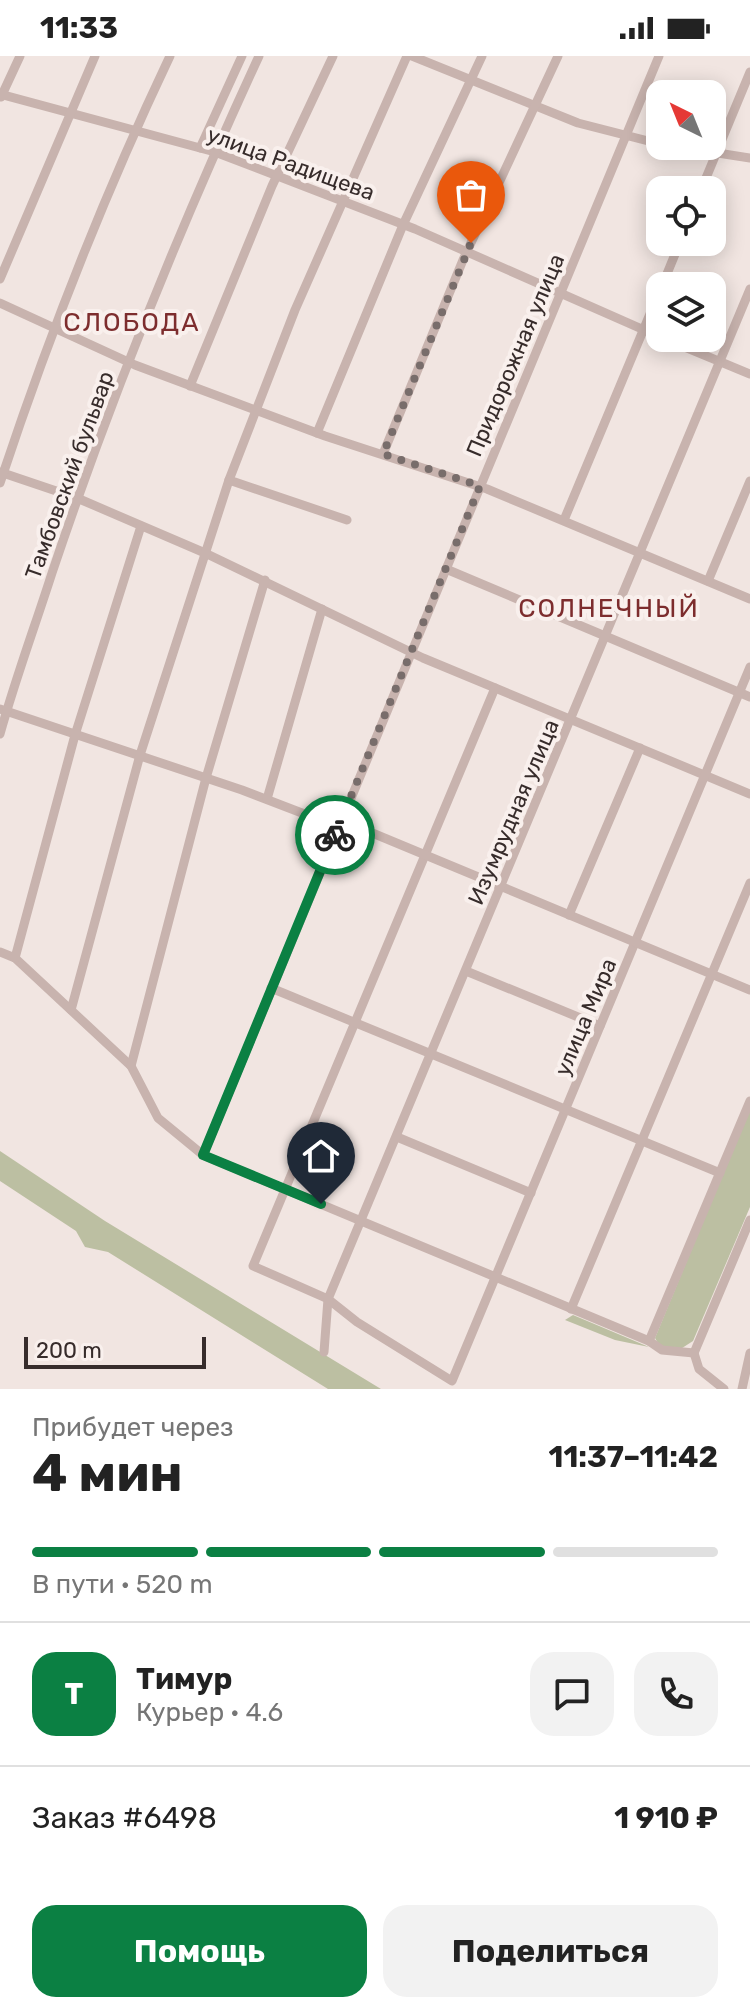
<!DOCTYPE html>
<html lang="ru">
<meta charset="utf-8">
<style>
:root{--surface:#fff;--page:#f2f2f2;--text:#222;--muted:#767676;--line:#e0e0e0;--accent:#0b8043}
body{margin:0;font-family:Rubik,sans-serif;background:var(--page);color:var(--text);height:100vh;display:flex;flex-direction:column;font-size:30px;white-space:nowrap}
*{box-sizing:border-box;margin:0}
p{font-size:26px;color:var(--muted)}
.icon{flex:none;width:44px;height:44px;fill:none;stroke:currentColor;stroke-width:2;stroke-linecap:round;stroke-linejoin:round}
.map{position:relative;height:1333px;overflow:hidden}
.panel{display:flex;flex-direction:column;background:var(--surface);flex:1}
.panel>*{flex:none}
.needle{width:52px;rotate:317deg}
.tools{position:absolute;left:646px;top:24px;display:grid;gap:16px}
.tools a{display:grid;place-items:center;width:80px;height:80px;border-radius:16px;background:var(--surface);box-shadow:0 4px 20px #0003;font-size:40px}
.scale{position:absolute;left:24px;bottom:20px;width:182px;box-sizing:border-box;padding-left:8px;border:4px solid #372c2b;border-top:0;font-size:22px;line-height:28px;white-space:nowrap;color:#372c2b;-webkit-text-stroke:6px #f9f0ed;paint-order:stroke}
.pin{position:absolute;display:grid;place-items:center;width:68px;height:68px;color:#fff;margin:-82px -34px;border-radius:50% 50% 50% 0;rotate:-45deg;box-shadow:0 0 8px #0007}
.pin .icon{rotate:45deg}
.courier{position:absolute;display:grid;place-items:center;width:80px;height:80px;margin:-40px;border:6px solid #0b8043;border-radius:50%;background:#fff;color:#222;box-shadow:0 2px 10px #0007}
.summary em{font-style:normal;font-weight:700}
.summary div{display:flex;flex-direction:column-reverse}
.summary{display:flex;align-items:center;justify-content:space-between;height:136px;padding:0 32px}
h1{font-size:52px;font-weight:700;line-height:60px}
.bar{display:grid;grid-template-columns:repeat(4,1fr);gap:12px 8px;align-content:center;height:96px;padding:0 32px}
.bar i{height:10px;border-radius:6px;background:var(--line)}
.bar .selected{background:var(--accent)}
.bar p{grid-column:span 4}
.line{display:flex;align-items:center;gap:20px;padding:0 32px;border-top:2px solid var(--line)}
.line div{flex:1}
.round{display:grid;place-items:center;flex:none;width:84px;height:84px;border-radius:24px;background:var(--page)}
.cta{display:flex;gap:16px;margin-top:auto;padding:16px 32px}
.cta a{flex:1;height:92px;border-radius:24px;background:var(--accent);color:#fff;font-size:32px;font-weight:700;line-height:92px;text-align:center}
.cta a+a{background:var(--page);color:var(--text)}
.status{display:flex;justify-content:space-between;align-items:center;height:56px;padding:0 40px;background:var(--surface);direction:ltr}
.status svg{height:22px;fill:currentColor}
.map>svg:first-child{display:block}
</style>
<div class="status"><b>11:33</b><svg viewBox="0 0 49 12"><path d="M0 12V9h3v3zM5 12V6h3v6zM10 12V3h3v9zM15 12V0h3v12zM26 1h20v11H26zM47 4h2v5h-2z"/></svg></div>
<div class="map">
<svg width="750" height="1333" viewBox="0 0 750 1333">
<rect width="100%" height="100%" fill="#f1e5e1"/>
<g fill="#bcbfa2">
<path d="M750 1052V1151L693 1285 679 1294 659 1289 655 1282Z"/>
<path d="M0 1095 105 1165 381 1333H328L108 1196 85 1191 76 1175 0 1125Z"/>
<path d="M573 1259 649 1291 615 1284 565 1264Z"/>
</g>
<g fill="none" stroke-linecap="round" stroke-linejoin="round">
<g stroke="#c8b3ae" stroke-width="9">
<path d="M412 0 578 67 660 88"/>
<path d="M0 38 215 96 415 173 660 281"/>
<path d="M1 41 20 0"/>
<path d="M673 90 750 102"/>
<path d="M200 92 242 0"/>
<path d="M701 134 750 16"/>
<path d="M0 223 95 0"/>
<path d="M662 230 680 186"/>
<path d="M0 247 135 309 325 380 487 433 750 543"/>
<path d="M663 282 750 318"/>
<path d="M190 330 272 130 333 0"/>
<path d="M317 377 403 169 482 0"/>
<path d="M383 398 463 204 558 0"/>
<path d="M0 416 77 442 205 497 423 602 750 738"/>
<path d="M0 427C48 282 104 139 170 0"/>
<path d="M347 464 229 424 295 254 407 0"/>
<path d="M564 464 660 234"/>
<path d="M446 513 750 641"/>
<path d="M708 525 750 425"/>
<path d="M495 632 253 1210 328 1243 357 1266 452 1325 750 611"/>
<path d="M0 653 242 734 328 767 341 764 750 934"/>
<path d="M0 678C15 624 35 570 52 517 111 341 181 169 259 0"/>
<path d="M267 743 322 553"/>
<path d="M569 859 640 692"/>
<path d="M0 896 15 902 131 1010 158 1062 203 1099 649 1285 662 1294 694 1297"/>
<path d="M15 902 75 679 141 470"/>
<path d="M466 915 600 970"/>
<path d="M271 932 720 1117"/>
<path d="M71 954 140 699 229 424"/>
<path d="M131 1010 206 722 265 524"/>
<path d="M397 1081 531 1137"/>
<path d="M203 1099 659 0"/>
<path d="M571 1253 750 827"/>
<path d="M649 1285 750 1045"/>
<path d="M324 1296 328 1243 750 233"/>
<path d="M694 1297 750 1164"/>
<path d="M694 1297 699 1313 724 1333"/>
<path d="M742 1333 750 1297"/>
</g>
</g>
<g fill="none" stroke-linecap="round" stroke-linejoin="round">
<path stroke="#786d6b" stroke-width="8" stroke-dasharray="0 14.4" d="M335 779 480 430 383 398 471 187"/>
<path stroke="#0b8043" stroke-width="10" d="M321 1148 203 1099 335 779"/>
</g>
<g text-anchor="middle" stroke-width="8" stroke-linejoin="round" paint-order="stroke">
<g font-size="22" fill="#372c2b" stroke="#f9f0ed">
<text transform="translate(291 107) rotate(20)" y="8">улица Радищева</text>
<text transform="translate(515 299) rotate(-67)" y="8">Придорожная улица</text>
<text transform="translate(69 419) rotate(-70)" y="8">Тамбовский бульвар</text>
<text transform="translate(513 756) rotate(-67)" y="8">Изумрудная улица</text>
<text transform="translate(585 961) rotate(-67)" y="8">улица Мира</text>
</g>
<g font-size="26" letter-spacing="2" fill="#7d2d2e" stroke="#f9f0ed">
<text x="132" y="275">СЛОБОДА</text>
<text x="609" y="561">СОЛНЕЧНЫЙ</text>
</g>
</g>
</svg>
<div class="tools">
<a><svg class="needle" viewBox="-14 -14 28 28"><path d="M0-13l5 13h-10z" fill="#e53935"/><path d="M0 13l5-13h-10z" fill="#767676"/></svg></a>
<a><svg class="icon" aria-label="locate" viewBox="0 0 24 24"><circle cx="12" cy="12" r="6"/><path d="M12 2v4M12 18v4M2 12h4M18 12h4"/></svg></a>
<a><svg class="icon" aria-label="layers" viewBox="0 0 24 24"><path d="M12 4l9 5-9 5-9-5zM3 14l9 5 9-5"/></svg></a>
</div>
<div class="scale">200 m</div>
<div class="pin" style="left:471px;top:187px;background:#ea580c"><svg class="icon" aria-label="bag" viewBox="0 0 24 24"><path d="M5 8h14l-1 12H6zM9 8a3 3 0 0 1 6 0"/></svg></div>
<div class="pin" style="left:321px;top:1148px;background:#1f2937"><svg class="icon" aria-label="home" viewBox="0 0 24 24"><path d="M3 11l9-7 9 7M6 9v11h12V9"/></svg></div>
<div class="courier" style="left:335px;top:779px"><svg class="icon" aria-label="bike" viewBox="0 0 24 24"><circle cx="6" cy="16" r="4"/><circle cx="18" cy="16" r="4"/><path d="M6 16l4-8h5l3 8M10 8l3 8H6M13 5h3"/></svg></div>
</div>
<section class="panel">
<div class="summary"><div><h1>4 мин</h1><p>Прибудет через</p></div><em>11:37–11:42</em></div>
<div class="bar"><i class="selected"></i><i class="selected"></i><i class="selected"></i><i></i><p>В пути · 520 m</p></div>
<div class="line" style="height:144px"><b class="round" style="background:var(--accent);color:#fff">Т</b><div><b>Тимур</b><p>Курьер · 4.6</p></div><a class="round"><svg class="icon" aria-label="chat" viewBox="0 0 24 24"><path d="M4 5h16v11H9l-5 4z"/></svg></a><a class="round"><svg class="icon" aria-label="phone" viewBox="0 0 24 24"><path d="M5 4h4l2 5-3 2q2 4 5 5l2-3 5 2v4C11 20 4 13 5 4z"/></svg></a></div>
<div class="line" style="height:104px"><div>Заказ #6498</div><b>1 910 ₽</b></div>
<div class="cta"><a>Помощь</a><a>Поделиться</a></div>
</section>
